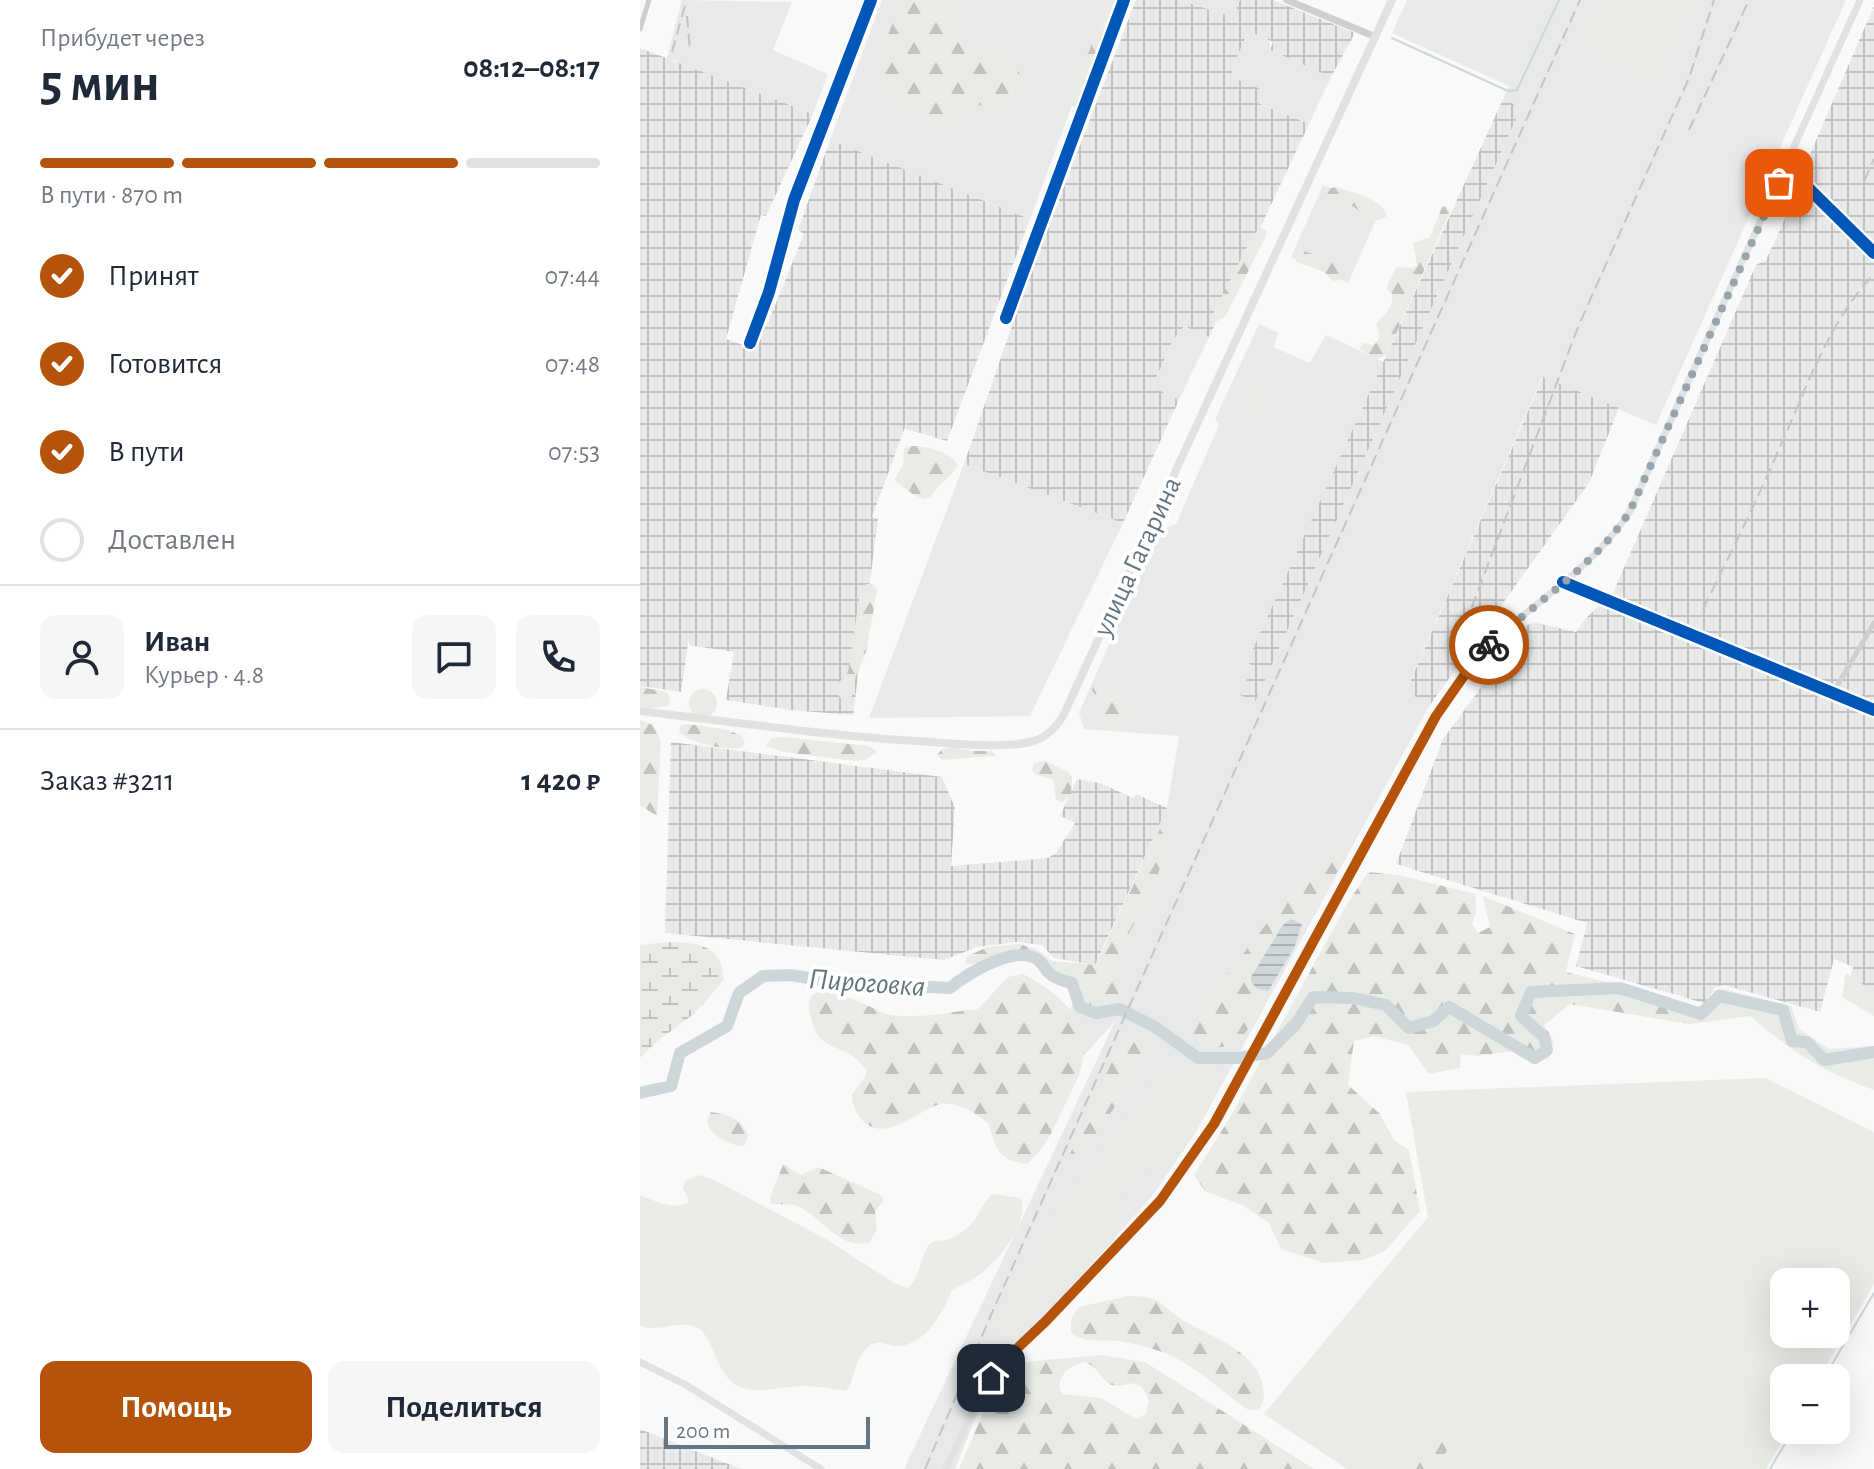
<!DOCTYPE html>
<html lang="ru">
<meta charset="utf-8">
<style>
:root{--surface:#fff;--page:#f6f6f7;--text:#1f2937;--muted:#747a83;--line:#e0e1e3;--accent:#b45309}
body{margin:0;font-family:"Alegreya Sans",sans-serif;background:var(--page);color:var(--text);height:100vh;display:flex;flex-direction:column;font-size:30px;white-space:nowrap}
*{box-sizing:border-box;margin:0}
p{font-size:26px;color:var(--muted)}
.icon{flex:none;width:44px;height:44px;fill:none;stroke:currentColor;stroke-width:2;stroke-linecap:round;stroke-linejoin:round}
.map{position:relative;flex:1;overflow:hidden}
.panel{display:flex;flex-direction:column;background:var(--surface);width:640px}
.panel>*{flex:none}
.buttons{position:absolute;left:1130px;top:1268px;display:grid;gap:16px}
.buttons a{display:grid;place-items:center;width:80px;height:80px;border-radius:16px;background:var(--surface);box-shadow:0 8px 32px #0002;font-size:40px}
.scale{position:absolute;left:24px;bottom:20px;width:206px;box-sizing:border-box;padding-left:8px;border:4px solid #657683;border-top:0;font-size:22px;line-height:28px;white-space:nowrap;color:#657683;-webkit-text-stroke:6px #fff;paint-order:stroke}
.pin{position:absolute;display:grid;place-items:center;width:68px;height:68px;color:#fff;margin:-34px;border-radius:16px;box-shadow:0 4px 12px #0006}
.courier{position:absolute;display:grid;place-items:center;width:80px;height:80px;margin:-40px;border:6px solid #b45309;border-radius:50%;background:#fff;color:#222;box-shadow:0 2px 10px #0007}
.headline em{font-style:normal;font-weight:700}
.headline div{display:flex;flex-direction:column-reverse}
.headline{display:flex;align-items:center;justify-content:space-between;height:136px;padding:0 40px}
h1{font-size:52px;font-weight:700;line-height:60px}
.bar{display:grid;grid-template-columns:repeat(4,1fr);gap:12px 8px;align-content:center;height:96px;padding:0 40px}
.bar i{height:10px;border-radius:6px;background:var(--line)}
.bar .active{background:var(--accent)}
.bar p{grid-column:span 4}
.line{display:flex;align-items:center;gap:20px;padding:0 40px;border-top:2px solid var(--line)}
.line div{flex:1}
.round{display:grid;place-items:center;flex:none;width:84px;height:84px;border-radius:16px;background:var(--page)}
ol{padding:0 40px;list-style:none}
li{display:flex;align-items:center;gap:24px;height:88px}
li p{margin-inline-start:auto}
li .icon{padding:8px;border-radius:50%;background:var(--accent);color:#fff;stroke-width:4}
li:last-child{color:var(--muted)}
li i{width:44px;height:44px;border:4px solid var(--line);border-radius:50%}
.action{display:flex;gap:16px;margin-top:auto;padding:16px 40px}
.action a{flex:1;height:92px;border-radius:16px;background:var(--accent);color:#fff;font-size:32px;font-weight:700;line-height:92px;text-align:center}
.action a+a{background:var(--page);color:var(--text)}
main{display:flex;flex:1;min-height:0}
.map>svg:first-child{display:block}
</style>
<main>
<section class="panel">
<div class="headline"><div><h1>5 мин</h1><p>Прибудет через</p></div><em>08:12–08:17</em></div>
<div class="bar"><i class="active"></i><i class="active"></i><i class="active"></i><i></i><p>В пути · 870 m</p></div>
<ol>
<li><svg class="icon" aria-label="check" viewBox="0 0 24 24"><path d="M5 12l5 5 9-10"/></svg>Принят<p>07:44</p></li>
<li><svg class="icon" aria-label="check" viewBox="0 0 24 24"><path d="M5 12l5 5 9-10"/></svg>Готовится<p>07:48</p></li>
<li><svg class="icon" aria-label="check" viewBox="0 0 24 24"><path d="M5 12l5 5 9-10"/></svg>В пути<p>07:53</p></li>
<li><i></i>Доставлен</li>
</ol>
<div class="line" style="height:144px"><a class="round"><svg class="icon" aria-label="person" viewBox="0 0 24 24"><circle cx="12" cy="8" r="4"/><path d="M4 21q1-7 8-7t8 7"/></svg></a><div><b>Иван</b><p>Курьер · 4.8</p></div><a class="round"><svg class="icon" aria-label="chat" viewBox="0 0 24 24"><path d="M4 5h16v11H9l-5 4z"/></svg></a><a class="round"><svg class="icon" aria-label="phone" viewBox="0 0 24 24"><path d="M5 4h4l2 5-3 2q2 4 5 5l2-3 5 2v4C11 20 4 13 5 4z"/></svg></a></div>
<div class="line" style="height:104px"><div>Заказ #3211</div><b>1 420 ₽</b></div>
<div class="action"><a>Помощь</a><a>Поделиться</a></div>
</section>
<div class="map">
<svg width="1234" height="1469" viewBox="0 0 1234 1469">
<defs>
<pattern id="industrial-grid" width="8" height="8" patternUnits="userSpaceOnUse" patternTransform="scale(2)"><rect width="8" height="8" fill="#e8e9e9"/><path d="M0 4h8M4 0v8" fill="none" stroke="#c0c1c2"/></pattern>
<pattern id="forest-firs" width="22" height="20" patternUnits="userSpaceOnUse" patternTransform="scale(2)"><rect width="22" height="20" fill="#e8ebe6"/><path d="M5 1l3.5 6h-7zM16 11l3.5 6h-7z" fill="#c0c3c0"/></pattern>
<pattern id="wetland-marsh" width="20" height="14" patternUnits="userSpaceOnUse" patternTransform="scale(2)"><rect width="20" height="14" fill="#e8ebe6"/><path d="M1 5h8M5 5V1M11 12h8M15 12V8" fill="none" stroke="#c0c3c0"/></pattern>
<pattern id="water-rules" width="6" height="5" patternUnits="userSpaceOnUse" patternTransform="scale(2)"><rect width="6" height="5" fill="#ced6d9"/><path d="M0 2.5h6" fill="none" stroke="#abb2b5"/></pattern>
</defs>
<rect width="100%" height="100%" fill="#f9f9f9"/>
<g fill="#e8e9e9">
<path d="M42 0 152 2 133 50 188 74 173 114 27 58Z"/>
<path d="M242 0H471L390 219 190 140Z"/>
<path d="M539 0H600L593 17Z"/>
<path d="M767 0H1206L1016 425 902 377 767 688 788 708 556 1132 513 1195 370 1355 340 1407 315 1469H264L475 1021 421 1081 402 1072 435 999 459 959 527 808 539 736 444 729 439 713 519 531 536 524 579 425 575 419 619 324 639 333 633 347 670 363 686 335 744 362 869 86 752 33Z"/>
<path d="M613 33 630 41V50L691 77 669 124 617 102 607 85 592 77V69L606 36Z"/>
<path d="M683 185 728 205 739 213 708 283 651 257Z"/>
<path d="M543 326 569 337 539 400 512 388 533 340Z"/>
<path d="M324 464 483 523 390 716 229 718Z"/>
</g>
<g fill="url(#industrial-grid)">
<path d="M496 0H539L593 17 600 0H633L715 33 691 77 630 50 633 42 613 33 606 36 592 69V77L623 90 618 103 669 124 569 337 544 326 533 340 512 387 539 400 483 523 324 464 385 288Z"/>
<path d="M1234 6V992L1210 978 1213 967 1194 959 1180 1012 1084 985 1076 987 1064 1003 936 966 947 923 756 864 803 739 886 626 893 622 936 632 947 617 973 593 1116 265 1126 260 1165 175 1170 164 1168 159Z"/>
<path d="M0 48 173 114 126 216 121 215 86 339 112 348 121 325H127L164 234 158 230 190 140 390 219 307 441 266 429 268 419 232 517 238 518 213 715 151 710 86 700 94 652 49 645V638L41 692 0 686Z"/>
<path d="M863 99 881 108 615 702 600 695 613 666 607 662Z"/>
<path d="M903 377 979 408 949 483 788 708 767 689Z"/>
<path d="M31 742 302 777 315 808 311 866 408 858 416 853 435 823 420 816 437 779 460 783 493 798 496 794 527 808 455 965 414 958 402 945 376 942 337 947 304 960 25 933Z"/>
<path d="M0 1429 101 1469H0Z"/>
</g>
<g fill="#e8ebe6" fill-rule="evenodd">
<path d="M957 0H1055L1018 77 953 52 952 21Z"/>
<circle cx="63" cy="703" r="14"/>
<path d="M1206 973 1234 992V1016L1202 997Z"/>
<path d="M1079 988 1151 1006 1159 1029 1189 1049 1234 1046V1090C1182 1071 1152 1052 1110 1016L1049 1024 1050 1008 1063 1006Z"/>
<path d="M549 1062 567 1066 580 1074C583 1094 543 1154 526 1164 513 1172 497 1164 486 1178 472 1196 491 1218 472 1243L376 1335 364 1341 361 1340 360 1323 411 1222 516 1082 532 1068Z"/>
<path d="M1125 1078 1234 1132V1284L1179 1378H1144V1430H1149L1126 1469H707L624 1414 788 1217 766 1092ZM1144 1282H1196V1334H1144Z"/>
<path d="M58 1175 72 1179 186 1239 254 1283 268 1288C279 1278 280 1261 287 1248 293 1238 300 1242 309 1239 315 1237 322 1232 326 1229 338 1221 341 1204 352 1194L381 1198C389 1222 362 1256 345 1270 336 1279 322 1284 312 1290 303 1312 286 1345 258 1346 246 1346 239 1338 228 1347 214 1359 216 1377 206 1391 192 1389 177 1386 163 1386 141 1386 109 1398 91 1381 74 1366 72 1332 54 1326 36 1321 20 1332 0 1326V1195C15 1201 36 1212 49 1201L43 1188 45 1181Z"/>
</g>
<g fill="url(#forest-firs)" fill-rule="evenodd">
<path d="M265 0H310L308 11C312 19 316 31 322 38 338 56 393 57 378 90 371 105 342 105 327 106L313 127H306C288 119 263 113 249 99 228 78 251 20 265 0Z"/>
<path d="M469 0H481L442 98 435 107 432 106 434 89Z"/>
<path d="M697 187C713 193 743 199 747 216 728 228 726 213 712 206 702 200 695 204 687 194L691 188Z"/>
<path d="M806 206 810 212 747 354 737 359 719 349 723 343 734 345C741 338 740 333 736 324 745 313 753 310 752 294L747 290 748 282 757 267 772 268 777 265 773 243 790 237 802 207Z"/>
<path d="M621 227 627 231 626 236 585 317 575 322 574 312 613 235Z"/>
<path d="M658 249 681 257 692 263 702 274 700 280 693 281 683 271 656 262Z"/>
<path d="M630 379 635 383 611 424 608 416 614 404 616 388Z"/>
<path d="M269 446C283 445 311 451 318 465 312 478 298 483 291 497L284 499 274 495 254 480 263 466 264 448Z"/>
<path d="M226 584H233L237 590 226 652 216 675 211 700 206 703 198 695 197 685 208 672 220 593Z"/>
<path d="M465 679 472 681V688L489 696 494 706C491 720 487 727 474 732L462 723 468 704C464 696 453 698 452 688Z"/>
<path d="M0 687 27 692 30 699 29 706 11 708 0 706Z"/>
<path d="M0 720 13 725 21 741 17 816 0 805Z"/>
<path d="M48 724 88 730 102 736 105 743 101 748C83 750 52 744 39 732L41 725Z"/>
<path d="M144 737 229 746 237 752 225 760 215 761 144 752 126 746 132 738Z"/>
<path d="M313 747 332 751H352L357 756 302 760 297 755 302 749Z"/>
<path d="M405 761 428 772 432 777 431 795 422 802 416 800 413 779 396 775 392 770 394 763Z"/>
<path d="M526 816 531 820C527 870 499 914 476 957L474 973 481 985C476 1004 468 1011 448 1004L438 983C430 980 422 977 414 972 402 964 399 953 382 952 363 950 344 968 325 963L327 956 348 947 379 944 396 949 412 961 456 965Z"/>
<path d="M687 852 701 855 703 861 675 915 662 924 656 920 624 952 611 977 622 991H628C614 1021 598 1063 557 1041L553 1028 571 995 673 864Z"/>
<path d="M728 872 758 875 835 894 836 912 832 924 838 933 850 927 843 896 935 934 926 972 990 988 1050 1008 1049 1024 930 1004 904 1025 914 1041 909 1058 893 1063 879 1050 837 1056 821 1054 820 1068 789 1074 768 1045 734 1036 714 1041 708 1085 740 1114 754 1140 769 1150 780 1211 745 1251 723 1260 684 1263 641 1249 629 1223 604 1206 565 1191 554 1175 589 1119 706 906Z"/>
<path d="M383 974C412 988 448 1017 444 1054 442 1073 432 1090 424 1107 413 1129 406 1148 387 1164 357 1160 357 1149 348 1123 337 1114 317 1101 301 1104 278 1109 249 1143 224 1122 216 1115 212 1104 212 1094L225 1077 227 1070C223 1066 218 1060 214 1057 202 1048 185 1047 177 1034 173 1028 168 1011 169 1004 172 971 237 1013 251 1015 280 1019 310 1012 338 1009L368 977Z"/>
<path d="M499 1024 506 1029C504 1073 458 1132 433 1167L425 1171V1165L480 1044 490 1029Z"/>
<path d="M71 1112C87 1114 103 1119 108 1136L104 1146C90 1146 71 1136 67 1122Z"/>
<path d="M143 1165H147L151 1170 161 1175 178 1167 239 1194 244 1200 235 1211 237 1229 230 1242C200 1252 181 1215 157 1206 148 1203 140 1205 131 1204L130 1197Z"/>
<path d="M488 1296C496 1296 505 1296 513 1299 522 1302 526 1308 533 1313 559 1334 597 1340 617 1370 625 1383 631 1419 605 1408 578 1388 549 1360 516 1350 505 1346 491 1343 479 1341 462 1339 445 1344 431 1333V1319L439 1307Z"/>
<path d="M461 1355 505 1362 674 1469H319L359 1376 380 1364 394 1361ZM445 1362C468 1372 458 1393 492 1383L502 1387 509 1400 506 1414 496 1419 461 1398 422 1394C414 1378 429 1365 445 1362Z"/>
<path d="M797 1434 807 1444V1451L793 1469H760C758 1451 781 1438 797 1434Z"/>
</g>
<path fill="url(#wetland-marsh)" d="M28 942C59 943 82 944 84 980L54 1014 16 1042 0 1058V945Z"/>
<path fill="url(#water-rules)" d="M651 919 662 924 654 948 628 991 618 989 611 982V977L643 925Z"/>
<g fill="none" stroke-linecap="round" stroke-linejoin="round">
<g stroke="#ced6d9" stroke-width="2">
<path d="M752 38 868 91 877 90 919 0"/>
<path d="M1184 1378 1234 1293"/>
<path d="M1130 1469 1153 1430"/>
</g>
<path stroke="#ced6d9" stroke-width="12" d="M0 1093 31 1086 40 1053 87 1026 99 993 123 976 150 975 194 982 310 988C328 973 374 945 397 959 403 963 404 968 409 973 415 979 424 981 432 983L440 1007 456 1013 480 1009 515 1027 558 1058H598L627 1053 656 1024 673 997 713 998 746 1005 769 1028 793 1021 809 1007 895 1058 907 1050 904 1037 881 1016 891 992 980 988 1061 1014 1079 996 1143 1010 1152 1041 1167 1042 1184 1060 1234 1052"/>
<g stroke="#cecfd0" stroke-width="5">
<path d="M0 29 9 0"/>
<path d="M1147 167 1234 253"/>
<path d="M366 318 484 0"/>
<path d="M110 343 129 292 154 200 231 0"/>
<path d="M924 583 1234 710"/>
<path d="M1193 693 1234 623"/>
</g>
<path stroke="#cecfd0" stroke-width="7" d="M647 0 736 37"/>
<g stroke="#e1e2e2" stroke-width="7">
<path d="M0 1362 46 1385 181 1469"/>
<path d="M306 1469 340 1396 360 1366 520 1201 574 1124 806 699C818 683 829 664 844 650 891 604 954 568 990 511L1220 0"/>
</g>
<path stroke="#e1e2e2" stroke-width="8" d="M0 711C92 722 183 735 275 741 307 743 354 748 385 743 403 741 414 730 423 716L752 0"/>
<g stroke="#c3c5c6" stroke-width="2" stroke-dasharray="12 6" stroke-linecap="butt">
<path d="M47 16 50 51"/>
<path d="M32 52 46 2"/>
<path d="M1049 130 1109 0"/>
<path d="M1224 181 1234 159"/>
<path d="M1063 609C1090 555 1116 502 1140 447 1166 389 1189 321 1234 274"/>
<path d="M819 641 938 327 1049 78 1074 0"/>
<path d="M285 1469 351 1315 940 0"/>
</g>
<defs>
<g id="cycleway">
<path d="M1147 167 1234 253"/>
<path d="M366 318 484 0"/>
<path d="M110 343 129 292 154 200 231 0"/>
<path d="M923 582 1234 710"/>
</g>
</defs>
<use href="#cycleway" stroke="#fff" stroke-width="17"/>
<use href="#cycleway" stroke="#0057b8" stroke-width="12"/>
</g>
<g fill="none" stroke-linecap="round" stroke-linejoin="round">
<path stroke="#99a4ac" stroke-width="8" stroke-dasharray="0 14.4" d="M849 645C896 602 956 565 990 511L1139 183"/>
<path stroke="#b45309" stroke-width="10" d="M351 1378 367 1358 406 1321 520 1201 574 1124 796 716 828 670 849 645"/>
</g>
<g text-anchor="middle" stroke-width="8" stroke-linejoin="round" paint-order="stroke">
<g font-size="28" fill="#657683" stroke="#fff">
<text transform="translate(496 556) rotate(-65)" y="10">улица Гагарина</text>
</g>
<g font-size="30" font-style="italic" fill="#60757c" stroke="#fff">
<text transform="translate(227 982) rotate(4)" y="10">Пироговка</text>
</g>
</g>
</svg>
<div class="buttons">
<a>+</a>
<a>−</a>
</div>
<div class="scale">200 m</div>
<div class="pin" style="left:1139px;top:183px;background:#ea580c"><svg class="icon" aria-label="bag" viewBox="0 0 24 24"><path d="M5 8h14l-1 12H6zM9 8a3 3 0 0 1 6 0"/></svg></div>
<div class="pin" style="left:351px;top:1378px;background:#1f2937"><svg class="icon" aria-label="home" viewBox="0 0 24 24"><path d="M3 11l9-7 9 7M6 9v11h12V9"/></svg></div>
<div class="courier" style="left:849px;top:645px"><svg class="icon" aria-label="bike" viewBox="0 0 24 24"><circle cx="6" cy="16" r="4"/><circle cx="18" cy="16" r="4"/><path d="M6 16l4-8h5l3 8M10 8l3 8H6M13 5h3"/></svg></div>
</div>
</main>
